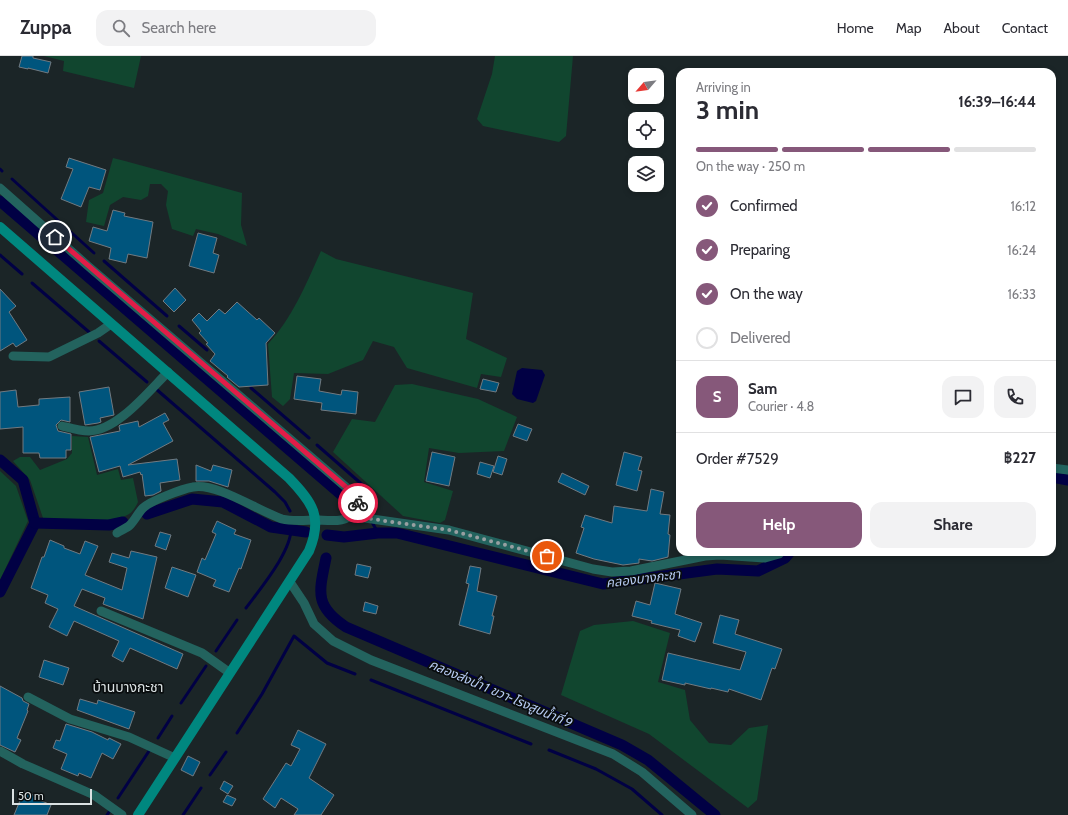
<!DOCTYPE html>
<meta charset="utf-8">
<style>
:root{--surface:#fff;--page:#f2f2f3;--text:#2b2b33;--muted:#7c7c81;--line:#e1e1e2;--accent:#86587a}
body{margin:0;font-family:Cabin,"Noto Sans Thai",sans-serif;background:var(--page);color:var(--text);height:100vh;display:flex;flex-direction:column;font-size:15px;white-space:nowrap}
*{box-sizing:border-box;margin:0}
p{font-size:13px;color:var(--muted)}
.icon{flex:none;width:22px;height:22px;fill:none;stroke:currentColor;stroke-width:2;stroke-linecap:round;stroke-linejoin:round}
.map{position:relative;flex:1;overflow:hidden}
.sheet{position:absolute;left:676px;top:12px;width:380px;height:488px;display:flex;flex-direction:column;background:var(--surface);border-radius:12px;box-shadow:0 2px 6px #0003}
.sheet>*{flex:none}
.needle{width:26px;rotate:242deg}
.tools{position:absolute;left:628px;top:12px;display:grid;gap:8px}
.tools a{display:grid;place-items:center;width:36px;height:36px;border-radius:8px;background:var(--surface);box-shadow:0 2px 6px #0003;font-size:20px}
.scale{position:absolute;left:12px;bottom:10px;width:80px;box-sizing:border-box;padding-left:4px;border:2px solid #dae1e2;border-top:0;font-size:11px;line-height:14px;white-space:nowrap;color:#dae1e2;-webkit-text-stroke:3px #090d0e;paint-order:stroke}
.pin{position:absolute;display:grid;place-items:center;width:34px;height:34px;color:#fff;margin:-17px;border:2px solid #fff;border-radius:50%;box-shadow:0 1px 4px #0007}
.courier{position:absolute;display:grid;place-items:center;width:40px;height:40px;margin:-20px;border:3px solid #e11d48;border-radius:50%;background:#fff;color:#222;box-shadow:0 1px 5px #0007}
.headline em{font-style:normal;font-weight:800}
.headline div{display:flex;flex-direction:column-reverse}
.headline{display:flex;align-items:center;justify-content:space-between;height:68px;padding:0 20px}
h1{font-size:26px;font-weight:800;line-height:30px}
.bar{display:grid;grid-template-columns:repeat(4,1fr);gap:6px 4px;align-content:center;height:48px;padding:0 20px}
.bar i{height:5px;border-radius:3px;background:var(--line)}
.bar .active{background:var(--accent)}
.bar p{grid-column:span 4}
.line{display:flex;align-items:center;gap:10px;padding:0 20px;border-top:1px solid var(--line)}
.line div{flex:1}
.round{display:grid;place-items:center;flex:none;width:42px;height:42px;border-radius:12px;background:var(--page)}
ol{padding:0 20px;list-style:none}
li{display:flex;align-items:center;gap:12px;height:44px}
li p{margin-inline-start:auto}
li .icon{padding:4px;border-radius:50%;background:var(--accent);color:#fff;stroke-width:4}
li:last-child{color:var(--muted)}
li i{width:22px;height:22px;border:2px solid var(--line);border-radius:50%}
.cta{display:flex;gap:8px;margin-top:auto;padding:8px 20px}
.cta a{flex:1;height:46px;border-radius:12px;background:var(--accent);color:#fff;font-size:16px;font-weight:800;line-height:46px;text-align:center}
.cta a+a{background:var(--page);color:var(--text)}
header{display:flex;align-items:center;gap:24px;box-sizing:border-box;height:56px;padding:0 20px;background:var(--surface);border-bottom:1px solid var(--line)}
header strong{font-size:19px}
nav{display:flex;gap:22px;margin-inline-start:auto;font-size:14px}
.search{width:280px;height:36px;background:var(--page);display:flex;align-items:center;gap:10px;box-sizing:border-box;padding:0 14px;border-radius:12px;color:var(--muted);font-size:15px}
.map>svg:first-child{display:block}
</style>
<header>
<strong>Zuppa</strong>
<div class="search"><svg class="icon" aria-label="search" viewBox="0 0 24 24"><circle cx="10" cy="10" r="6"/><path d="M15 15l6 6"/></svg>Search here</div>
<nav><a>Home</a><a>Map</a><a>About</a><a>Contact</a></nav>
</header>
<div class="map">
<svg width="1068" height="759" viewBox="0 0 1068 759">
<rect width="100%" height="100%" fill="#1b2527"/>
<g fill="#11462f">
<path d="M44 0H141L134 32 63 15 64 5Z"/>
<path d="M495 0H573L566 80 559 86 483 70 477 63 492 18Z"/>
<path d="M113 102 125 105 242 137 241 169 247 190 218 178 196 173 193 180 172 173 166 149 168 135 161 128H150L148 140 141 144 123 141 110 149 104 170 86 166 89 144 103 137Z"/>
<path d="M321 195 336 203 473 237 466 283 507 302 501 321 481 318 477 332 407 312 394 291 373 285 363 304 328 318 294 317 290 343 283 350 272 341 268 288C293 261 306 228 321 195Z"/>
<path d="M412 328 478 343 517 361 504 395 459 397 429 392 424 426 453 435 445 464 440 467 403 460 333 396 352 363 375 366 395 329Z"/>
<path d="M72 380 88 381 97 419 118 413 121 424 133 422 138 446C136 450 133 456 129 458 111 470 64 463 43 462L30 424 13 405 20 401H30L40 414 67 403 72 397Z"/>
<path d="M0 415 16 430 28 465 0 524Z"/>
<path d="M633 565 670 577 658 626 685 634 690 664 709 687 731 689 749 672 768 669 757 744 748 752 649 678 561 639 580 575 594 569Z"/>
</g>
<path fill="#010044" d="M522 312 542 314 545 319 536 345 533 347 517 343 512 338 517 315Z"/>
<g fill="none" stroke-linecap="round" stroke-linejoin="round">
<g stroke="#010044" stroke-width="3">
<path d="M0 113 2 115"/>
<path d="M12 123 94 197"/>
<path d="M0 199 22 218"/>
<path d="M104 205 167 260"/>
<path d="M32 227 89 276"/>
<path d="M179 270 207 294"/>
<path d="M99 285 147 326"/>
<path d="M251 332 309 382"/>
<path d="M156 333 275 436 285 446 290 455"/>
<path d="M317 389 373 438"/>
<path d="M372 466 378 477"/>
<path d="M246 552C260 533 294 493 291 469"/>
<path d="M216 595 237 564"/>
<path d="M371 624 531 688"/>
<path d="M181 647 206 610"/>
<path d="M237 677 262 638 294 580 327 607 355 618"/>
<path d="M158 682 172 660"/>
<path d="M549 694 596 713 632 733 662 759"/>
<path d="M210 719 226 696"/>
<path d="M118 742 149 695"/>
<path d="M107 759 109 756"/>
<path d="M183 759 201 732"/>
</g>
<g stroke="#010044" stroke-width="11">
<path d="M0 145 351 447"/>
<path d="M0 404 23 424 35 467 0 536"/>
<path d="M1052 421 1068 424"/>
<path d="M147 458 192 443 223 446 271 471 306 476"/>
<path d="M35 467 109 469 123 466"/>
<path d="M327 479 344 481 378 477H397L603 528 717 513 758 515 785 502 790 496"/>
<path d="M326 502C319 536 314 550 346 571L622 689 648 704 715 759"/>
</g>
</g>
<g fill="#00557d" stroke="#717a81">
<path d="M22 0H33V2L51 6 48 17 28 12V13L19 11Z"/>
<path d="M69 102 106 114 100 134 89 131 81 151 61 143 73 113 66 111Z"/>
<path d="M113 154 125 157 124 160 153 166 147 202 128 198 126 207 109 203 111 192 89 185 93 171 107 175Z"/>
<path d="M198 177 217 182 213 197 219 199 214 217 189 210Z"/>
<path d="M175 232 186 244 174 256 163 245Z"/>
<path d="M0 233 16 250 9 256 27 284 16 291 13 287 0 295Z"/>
<path d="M237 246 257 264 259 262 275 277 266 287 268 329 239 331 227 321 228 320 210 305 215 298 206 288 208 287 199 277 201 275 192 264 199 257 207 265 219 253 225 258Z"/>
<path d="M297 320 321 323 319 335 341 339 342 334 358 336 356 358 321 354 322 347 294 343Z"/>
<path d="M483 323 499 327 496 336 480 333Z"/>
<path d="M109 331 114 359 100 362 101 366 98 367 85 369 79 336Z"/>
<path d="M16 334 18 351 39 349V343L70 341V366L61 364 56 369 58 375 71 378V394H66V402H40L39 397H23V371L0 373V336Z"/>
<path d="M165 357 169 364 163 367 173 385 128 409 177 403 180 424 160 427 161 435 153 439 145 440 142 418 141 419 140 416 123 421 120 410 99 416 90 381 120 375 119 370 120 369 138 365 139 371Z"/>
<path d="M518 368 532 373 527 385 513 380Z"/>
<path d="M432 396 455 401 449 430 426 425Z"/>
<path d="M624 396 642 401 638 414 642 415 637 435 616 429Z"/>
<path d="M498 400 507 403 502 419 493 416Z"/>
<path d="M480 406 494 410 490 422 477 418Z"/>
<path d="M196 409 211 415 213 409 232 414 228 431 209 425H196Z"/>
<path d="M562 417 589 430 585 439 558 426Z"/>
<path d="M651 433 664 436 660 458 670 459 668 478 670 479 668 501 652 505 639 503V507L623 509 594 503 576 497 584 472 581 471 585 459 612 467 614 450 647 455Z"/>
<path d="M217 465 236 474 234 478 251 484 241 513 239 512 229 536 213 530 216 524 197 516 202 502 205 504 216 478 212 476Z"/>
<path d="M160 476 171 479 166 494 155 490Z"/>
<path d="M50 484 64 490V492L80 498 85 485 98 490 85 519 122 534 127 512 109 506 112 497 129 502 131 495 157 501 143 563 103 548 105 542 82 533 74 550 183 598 177 613 130 592 123 606 112 600 119 585 74 565 67 580 49 571 58 553 45 547 48 539 31 532 42 501H44Z"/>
<path d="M357 508 371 511 368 522 355 519Z"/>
<path d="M470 510 481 512 477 535 497 540 492 560H494L490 578 459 569 469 528 466 527Z"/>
<path d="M172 511 196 519 188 541 165 532Z"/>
<path d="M655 527 681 533 675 558 702 567 695 586 678 580 680 574 651 567 652 565 632 560 636 545 650 549Z"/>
<path d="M365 546 378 550 376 558 363 555Z"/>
<path d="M720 559 739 564 735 578 782 593 775 613 772 612 761 644 729 633 728 636 711 632V633L685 627V629L662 624 668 597 740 614 746 596 713 587Z"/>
<path d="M44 604 69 612 63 629 39 621Z"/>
<path d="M0 630 22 642 23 645 29 648 27 654 28 655 17 682 21 684 15 696 0 689Z"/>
<path d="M80 643 97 648 98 644 135 656 129 673 77 654Z"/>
<path d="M66 668 92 676 108 684 109 682 121 688 113 703 102 697 91 722 79 717 78 720 61 713 67 698 53 692 56 684 60 685Z"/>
<path d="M298 674 326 688 309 722 334 739 321 759H294L298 753 281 742 275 752 263 743 286 707 291 710 300 693 291 689Z"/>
<path d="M188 700 200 706 193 720 181 714Z"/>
<path d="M224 725 233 730 228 738 220 733Z"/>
<path d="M24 735 35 740V742L51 749 47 759H14Z"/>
<path d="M227 739 236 743 232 750 223 746Z"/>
</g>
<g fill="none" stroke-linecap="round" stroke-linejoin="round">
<g stroke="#23635e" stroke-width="9">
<path d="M0 132 88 210 354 438 358 445V453C346 467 335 465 319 464 307 464 293 466 282 463 259 455 215 426 193 431 182 433 150 445 143 452 138 457 135 464 130 469 127 472 121 474 117 477"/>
<path d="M13 300 49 301 98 277 111 268"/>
<path d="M62 370C70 372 80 375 89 375 117 375 149 335 168 316"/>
<path d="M1052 412 1068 414"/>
<path d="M351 460 449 474 593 513 612 516 631 515 705 500 720 499 765 502 779 498 781 496"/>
<path d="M290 526 304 547 314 568 333 585 371 604 613 698 642 716 692 759"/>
<path d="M101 555 202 597 230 617"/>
<path d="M28 641 70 663 129 681 175 702"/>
<path d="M0 695 23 708 94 739 122 759"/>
</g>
<path stroke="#00877f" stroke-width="10" d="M0 171 289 422C313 447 323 461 309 495L138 759"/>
</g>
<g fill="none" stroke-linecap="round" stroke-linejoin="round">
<path stroke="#979fa1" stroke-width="4" stroke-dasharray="0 7.2" d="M358 447V453L351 460 449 474 547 500"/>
<path stroke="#e11d48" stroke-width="5" d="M55 181 354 438 358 447"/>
</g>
<g text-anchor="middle" stroke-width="3.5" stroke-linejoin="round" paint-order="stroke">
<g font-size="13" font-style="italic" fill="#b8ccf4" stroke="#090d0e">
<text transform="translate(643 522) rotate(-7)" y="5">คลองบางกะชา</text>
<text transform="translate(501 637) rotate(23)" y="5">คลองส่งน้ำ 1 ขวา-โรงสูบน้ำที่ 9</text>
</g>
<g font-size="14" fill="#dae1e2" stroke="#090d0e">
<text x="128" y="636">บ้านบางกะชา</text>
</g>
</g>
</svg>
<div class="tools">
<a><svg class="needle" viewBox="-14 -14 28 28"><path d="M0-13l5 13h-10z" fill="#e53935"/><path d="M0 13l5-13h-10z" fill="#7c7c81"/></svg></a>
<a><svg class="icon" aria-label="locate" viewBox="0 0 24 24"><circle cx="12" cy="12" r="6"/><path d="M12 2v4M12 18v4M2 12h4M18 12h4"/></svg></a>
<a><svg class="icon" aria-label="layers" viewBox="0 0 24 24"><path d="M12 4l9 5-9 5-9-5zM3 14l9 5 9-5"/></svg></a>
</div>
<div class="scale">50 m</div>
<div class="pin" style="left:547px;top:500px;background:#ea580c"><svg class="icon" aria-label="bag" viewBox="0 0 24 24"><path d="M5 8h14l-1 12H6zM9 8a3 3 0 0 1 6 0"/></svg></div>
<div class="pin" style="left:55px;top:181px;background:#1f2937"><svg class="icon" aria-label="home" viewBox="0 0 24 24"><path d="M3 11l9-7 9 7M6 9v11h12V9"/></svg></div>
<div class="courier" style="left:358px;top:447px"><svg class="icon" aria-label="bike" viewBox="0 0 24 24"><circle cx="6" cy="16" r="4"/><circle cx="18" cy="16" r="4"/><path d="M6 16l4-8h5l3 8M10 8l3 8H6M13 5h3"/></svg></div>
<section class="sheet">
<div class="headline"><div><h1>3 min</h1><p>Arriving in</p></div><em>16:39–16:44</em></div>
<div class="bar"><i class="active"></i><i class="active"></i><i class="active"></i><i></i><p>On the way · 250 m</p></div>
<ol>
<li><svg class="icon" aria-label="check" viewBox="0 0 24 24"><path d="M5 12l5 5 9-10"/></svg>Confirmed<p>16:12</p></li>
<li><svg class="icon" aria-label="check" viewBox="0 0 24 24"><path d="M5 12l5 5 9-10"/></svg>Preparing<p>16:24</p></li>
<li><svg class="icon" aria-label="check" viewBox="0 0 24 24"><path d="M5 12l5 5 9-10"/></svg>On the way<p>16:33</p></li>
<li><i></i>Delivered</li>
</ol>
<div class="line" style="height:72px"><b class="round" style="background:var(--accent);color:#fff">S</b><div><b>Sam</b><p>Courier · 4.8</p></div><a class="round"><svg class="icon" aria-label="chat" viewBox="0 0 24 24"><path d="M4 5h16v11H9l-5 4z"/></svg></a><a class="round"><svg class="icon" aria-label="phone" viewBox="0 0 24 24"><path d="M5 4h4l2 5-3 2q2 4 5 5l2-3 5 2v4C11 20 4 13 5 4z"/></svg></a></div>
<div class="line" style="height:52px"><div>Order #7529</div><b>฿227</b></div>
<div class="cta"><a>Help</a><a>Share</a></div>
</section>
</div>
